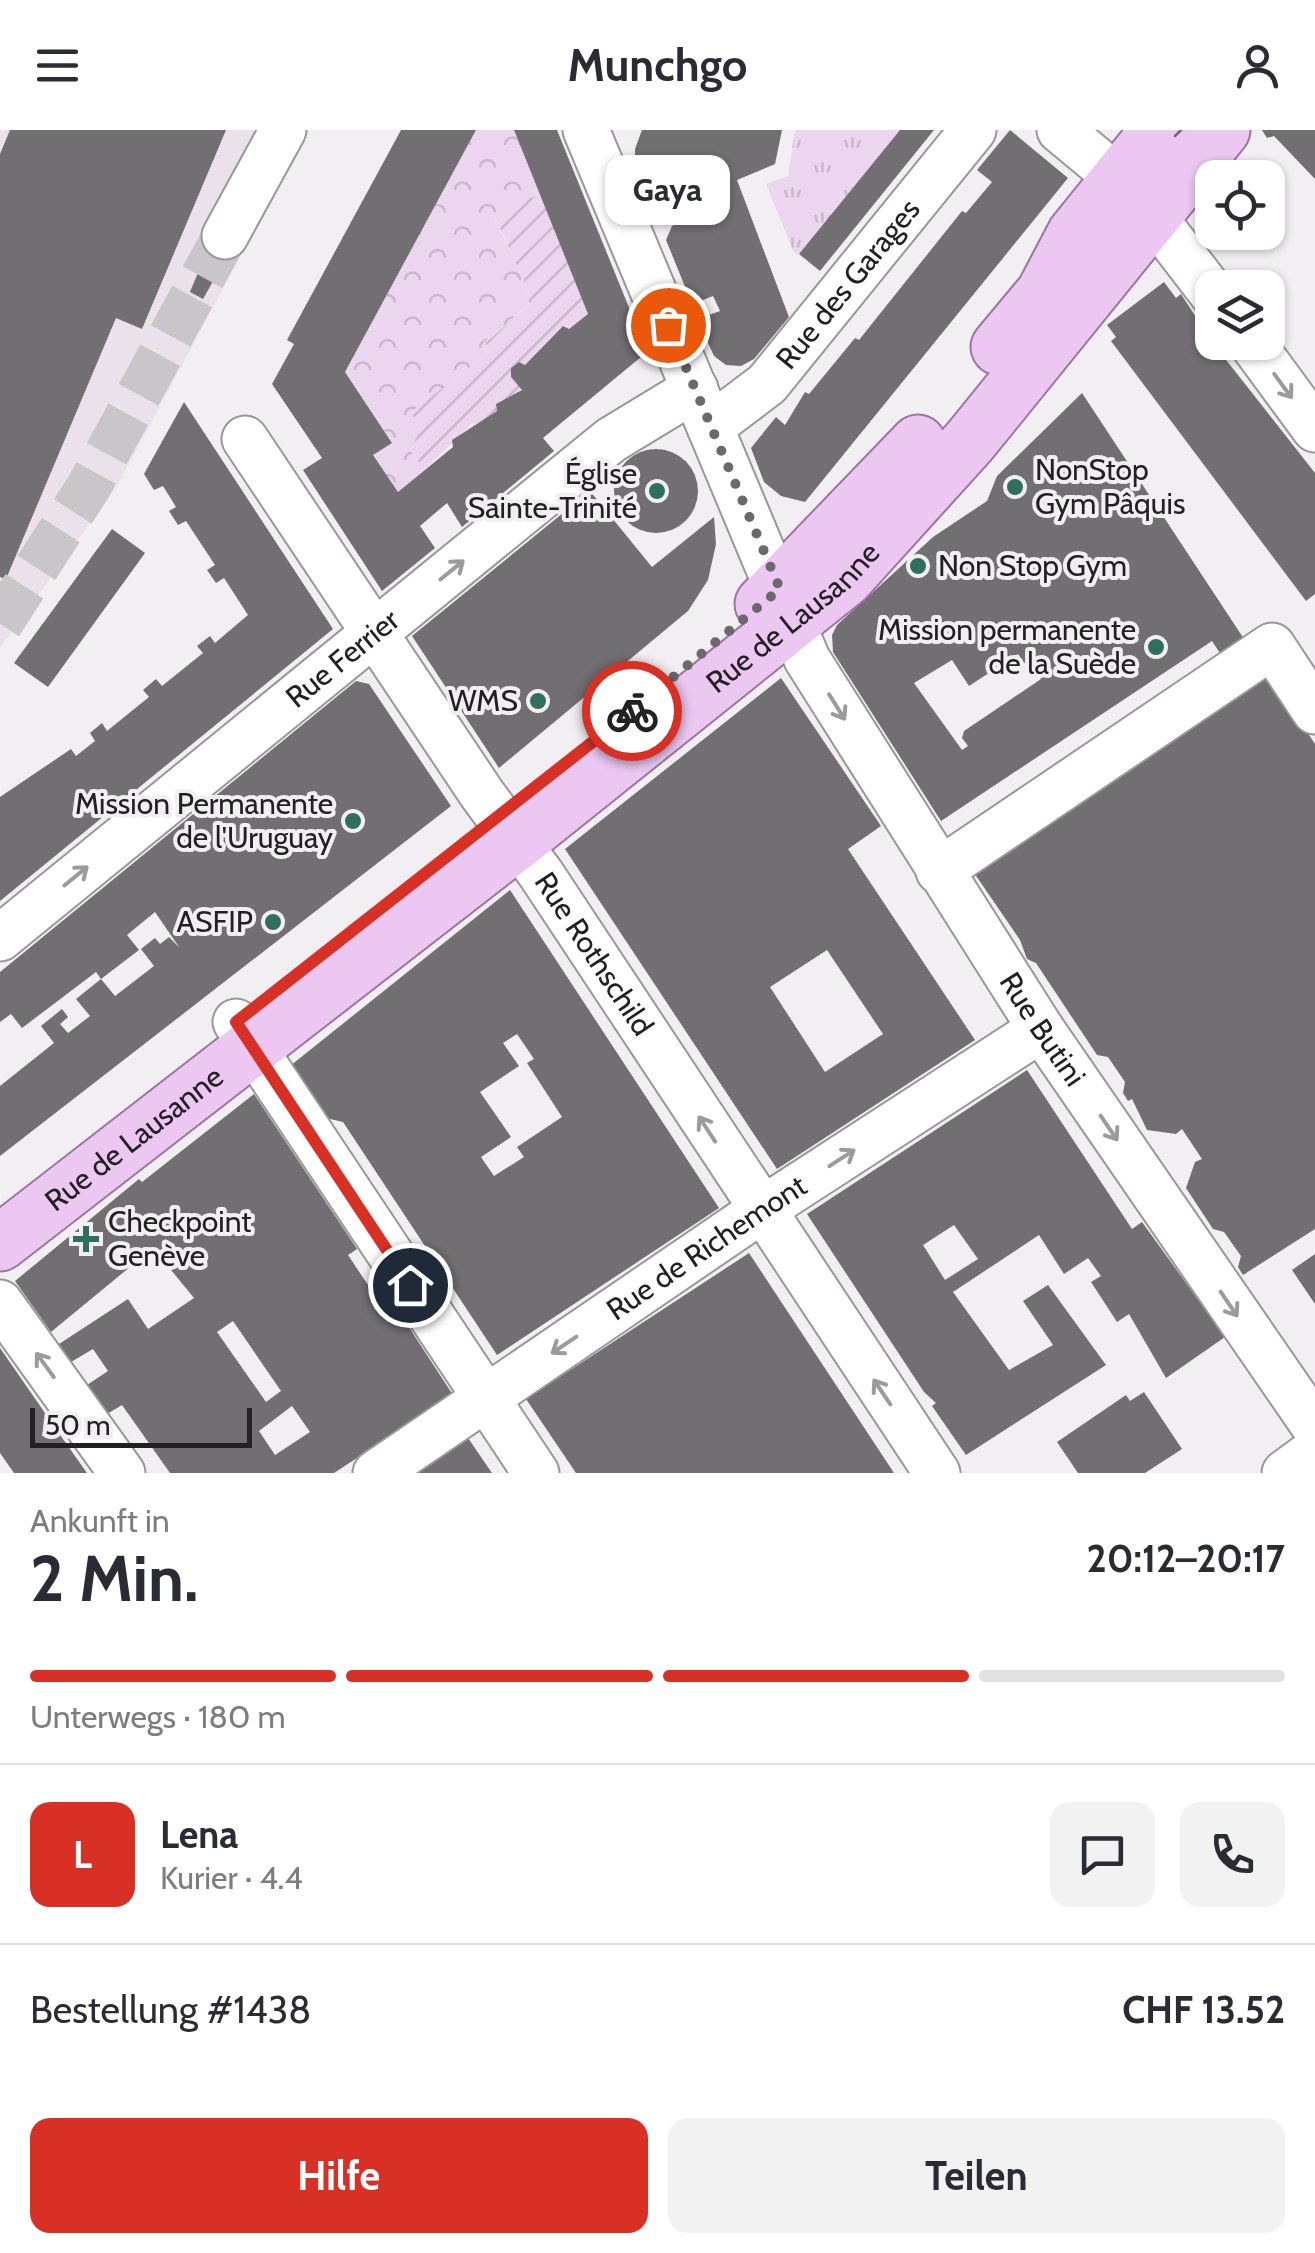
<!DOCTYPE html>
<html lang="de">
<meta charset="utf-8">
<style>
:root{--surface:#fff;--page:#f2f2f3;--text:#2b2b33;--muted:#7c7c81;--line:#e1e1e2;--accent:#d93025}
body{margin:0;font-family:Cabin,sans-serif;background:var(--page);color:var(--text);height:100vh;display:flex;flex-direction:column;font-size:38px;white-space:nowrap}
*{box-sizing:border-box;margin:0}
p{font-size:32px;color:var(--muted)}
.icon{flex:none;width:55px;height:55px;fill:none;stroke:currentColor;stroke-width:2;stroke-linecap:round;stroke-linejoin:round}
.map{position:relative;height:1343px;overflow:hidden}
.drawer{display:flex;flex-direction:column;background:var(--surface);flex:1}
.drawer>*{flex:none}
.buttons{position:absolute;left:1195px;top:30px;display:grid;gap:20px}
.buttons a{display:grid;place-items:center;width:90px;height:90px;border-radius:20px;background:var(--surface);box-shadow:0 2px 8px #0004;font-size:50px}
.scale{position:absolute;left:30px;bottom:25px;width:222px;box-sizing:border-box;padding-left:10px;border:5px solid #222122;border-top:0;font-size:28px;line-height:35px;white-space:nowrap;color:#222122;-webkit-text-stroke:8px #f2eff3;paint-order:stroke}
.pin{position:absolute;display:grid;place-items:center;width:85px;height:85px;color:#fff;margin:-42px;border:5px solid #fff;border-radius:50%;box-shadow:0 2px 10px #0007}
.courier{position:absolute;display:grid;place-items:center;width:100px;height:100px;margin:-50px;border:8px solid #d93025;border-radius:50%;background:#fff;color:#222;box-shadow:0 2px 12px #0007}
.bubble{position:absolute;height:70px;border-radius:20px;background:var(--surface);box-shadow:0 2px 8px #0004;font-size:32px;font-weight:700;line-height:70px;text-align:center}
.overview em{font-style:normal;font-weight:700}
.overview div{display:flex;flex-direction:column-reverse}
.overview{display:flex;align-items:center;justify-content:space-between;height:170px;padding:0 30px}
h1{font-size:65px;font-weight:700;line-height:75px}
.bar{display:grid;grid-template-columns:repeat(4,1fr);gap:15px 10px;align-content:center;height:120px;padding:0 30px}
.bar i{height:12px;border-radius:8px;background:var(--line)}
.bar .active{background:var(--accent)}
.bar p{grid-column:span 4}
.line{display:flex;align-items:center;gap:25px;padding:0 30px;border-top:2px solid var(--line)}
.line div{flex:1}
.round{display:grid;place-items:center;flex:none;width:105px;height:105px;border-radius:20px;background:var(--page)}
.button{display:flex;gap:20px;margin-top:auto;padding:20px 30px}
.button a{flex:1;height:115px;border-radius:20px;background:var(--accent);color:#fff;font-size:40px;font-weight:700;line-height:115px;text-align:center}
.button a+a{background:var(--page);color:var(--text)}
header{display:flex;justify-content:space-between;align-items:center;height:130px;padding:0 30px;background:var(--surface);font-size:45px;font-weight:700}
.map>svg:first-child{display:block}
</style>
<header><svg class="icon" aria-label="menu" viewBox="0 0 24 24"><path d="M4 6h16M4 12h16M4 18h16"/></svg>Munchgo<svg class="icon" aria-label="person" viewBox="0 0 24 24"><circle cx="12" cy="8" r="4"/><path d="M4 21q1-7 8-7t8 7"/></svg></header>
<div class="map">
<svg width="1315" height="1343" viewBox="0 0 1315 1343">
<defs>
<pattern id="grass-tufts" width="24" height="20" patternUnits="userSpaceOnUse" patternTransform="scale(2.5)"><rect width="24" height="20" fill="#ecd6ef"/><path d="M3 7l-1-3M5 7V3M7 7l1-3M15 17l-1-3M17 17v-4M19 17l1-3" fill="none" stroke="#cab7cd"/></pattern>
<pattern id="park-crowns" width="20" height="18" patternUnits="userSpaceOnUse" patternTransform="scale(2.5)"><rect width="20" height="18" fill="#ecd6ef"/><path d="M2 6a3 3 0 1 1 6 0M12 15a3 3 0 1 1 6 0" fill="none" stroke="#cab7cd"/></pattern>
<pattern id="garden-furrows" width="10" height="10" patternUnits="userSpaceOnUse" patternTransform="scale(2.5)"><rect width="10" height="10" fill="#ecd6ef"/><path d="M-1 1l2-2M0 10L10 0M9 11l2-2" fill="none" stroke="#cab7cd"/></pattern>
</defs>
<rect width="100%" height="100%" fill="#f2eff3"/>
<path fill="#eae1eb" d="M0 0H308L119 353 0 518Z"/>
<path fill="url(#grass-tufts)" d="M795 0H900L799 124 794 123 766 54 788 46Z"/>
<path fill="url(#park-crowns)" d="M476 0H514L540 64 494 86 533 171 485 212 491 221 412 282 420 300 410 320 424 340 398 362 373 325 392 312 345 242Z"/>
<path fill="url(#garden-furrows)" d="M540 64 588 184 569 199 562 196 525 235 519 232 511 238 522 260 496 274 497 281 480 295 473 293 424 340 410 320 420 300 411 282 491 221 485 213 533 171 494 85Z"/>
<g fill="#726f72" fill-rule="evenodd">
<path d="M10 0H226L142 199 116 188 6 449 0 447V24Z"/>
<path d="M401 0H476L345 242 392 313 373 325 398 362 453 317 452 310 497 281 496 274 522 260 511 247V238L519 232 525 235 563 196 569 199 588 184 514 0H557L647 222 543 308 554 321 462 397 447 373 420 396 435 418 382 461 303 340 322 328 272 254 294 214 287 210Z"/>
<path d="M642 0H782L775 34 737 50 789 187 754 229 741 236 726 235 714 226 702 200 709 185 720 181 713 166 703 170 688 164 666 110 672 96 682 91 676 77 666 81 651 74 635 33V19Z"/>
<path d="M900 0H934L820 141 799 124Z"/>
<path d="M1010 0 1068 48 805 372 781 366 764 352 751 318 776 287 785 295 805 262 809 264 855 208 859 210 962 81 966 83 992 52 977 40Z"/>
<path d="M1262 0H1315V49L1274 6 1267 8Z"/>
<path d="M215 102 234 114 203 169 190 162Z"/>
<path d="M1164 152 1176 168 1181 164 1212 212 1315 343V464L1306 471 1111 211 1116 207 1107 195Z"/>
<path d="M1082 263 1248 515 1225 531 1212 511 941 691 833 522 832 505 837 495 933 407 987 371 997 346ZM1018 524 1024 533 1029 530 1041 549 964 601 962 608 968 616 962 620 914 553 952 530 969 556Z"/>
<path d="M184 272 333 499 0 771V667L71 619 76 626 95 611 90 603 102 593 107 601 149 567 143 560 156 549 162 556 203 523 197 516 210 506 215 513 248 485 224 448 216 453 207 440 215 435 186 391 178 395 169 381 176 377 163 356 154 360 144 344Z"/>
<circle cx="656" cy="361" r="42"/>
<path d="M590 361 652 437 714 387 716 414 708 450 688 481 499 638 412 506Z"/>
<path d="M112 399 145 423 48 557 14 533Z"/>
<path d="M1269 544 1315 614V1099L1243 1145 1238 1137 1241 1126 1224 1102 1213 1099 1186 1058 1195 1032 1202 1029 1182 999 1176 1004 1147 1000 1132 969 1128 971 1123 963 1125 952 1108 927 1097 925 1036 833 1027 829 1020 810 972 740Z"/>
<path d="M781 548 881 696 848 719 975 910 777 1039 565 719ZM827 820 883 904 825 942 770 857Z"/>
<path d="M356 551 369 554 451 676 0 1026V956L54 913 41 896 62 879 68 887 60 894 68 903 90 886 76 869 101 849 115 866 154 836 141 819 155 808 160 814 169 807 179 817 155 782 127 805 139 820 101 849 96 842 22 898 11 884 0 892V842Z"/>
<path d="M510 760 719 1078 497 1225 343 992 326 988 290 936ZM517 904 534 929 527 933 562 987 517 1017 524 1027 494 1046 481 1027 511 1007 480 962 519 936 503 913Z"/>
<path d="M1027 940 1132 1099 1142 1092 1225 1207 1166 1248 1129 1184 1117 1192 1091 1152 1101 1146 1088 1128 1064 1144 1039 1105 953 1162 1009 1240 1053 1215 1023 1171 1048 1155 1106 1235 966 1325 932 1276 936 1273 924 1262 807 1084ZM954 1095 978 1129 945 1150 923 1115Z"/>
<path d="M254 964 357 1119 348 1125 390 1188 399 1182 453 1265 334 1343H170L122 1275 107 1284 87 1255 108 1241 93 1219 71 1232 59 1214 128 1169 148 1199 194 1168 153 1118 51 1202 15 1151 139 1049 142 1052ZM233 1191 281 1261 266 1272 217 1202ZM292 1276 310 1302 275 1325 259 1301Z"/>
<path d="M749 1123 894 1343H576L526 1269Z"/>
<path d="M1315 1124V1174L1292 1140Z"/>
<path d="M0 1218 63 1309 87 1343H14L0 1323Z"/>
<path d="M1144 1262 1182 1319 1145 1343H1078L1057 1312 1126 1265 1130 1271Z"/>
<path d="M468 1308 492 1343H415Z"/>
</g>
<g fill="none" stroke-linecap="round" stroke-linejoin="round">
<path stroke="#c8c6c9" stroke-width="45" stroke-dasharray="45 22" stroke-linecap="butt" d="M0 494 88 358 225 106"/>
<defs>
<g id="minor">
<path id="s1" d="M586 0 807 529 1041 899 1315 1297"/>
<path d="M1060 0 1119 49"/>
<path d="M1152 85 1212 163"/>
<path d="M225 106 283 0"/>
<path d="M1251 212 1315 299"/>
<path id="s2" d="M710 297 767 254 973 0"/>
<path id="s3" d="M245 309 482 664 541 744 937 1343"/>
<path d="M939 741 1272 516 1315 581"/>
<path id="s4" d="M0 808 611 310 695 259"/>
<path d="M236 892 536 1343"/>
<path d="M0 1173 122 1343"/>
<path id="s5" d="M376 1343 760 1081 1041 899"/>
<path d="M1285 1343 1315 1321"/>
</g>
<g id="major">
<path d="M999 217 1044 163 1075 104 1159 0"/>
<path d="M763 474 918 313"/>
<path id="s6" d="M0 1113 518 711 845 449 970 311 1222 0"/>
</g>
</defs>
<use href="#minor" stroke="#9a979a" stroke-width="49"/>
<use href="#major" stroke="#9c75a2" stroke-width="59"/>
<use href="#minor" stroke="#fff" stroke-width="45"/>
<use href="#major" stroke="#ebc7f1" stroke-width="55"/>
<path stroke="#6b6a6c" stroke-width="2.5" d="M1175 6 1181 0"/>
</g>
<defs><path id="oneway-shaft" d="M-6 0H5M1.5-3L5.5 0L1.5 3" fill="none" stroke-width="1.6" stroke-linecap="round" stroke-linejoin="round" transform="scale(2.5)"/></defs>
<g stroke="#9c9b9c">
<use href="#oneway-shaft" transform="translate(1283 256) rotate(54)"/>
<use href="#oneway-shaft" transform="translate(452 440) rotate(-39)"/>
<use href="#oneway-shaft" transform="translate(837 577) rotate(58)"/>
<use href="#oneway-shaft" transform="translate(76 746) rotate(-39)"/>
<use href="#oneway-shaft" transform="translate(1109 998) rotate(56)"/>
<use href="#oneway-shaft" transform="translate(707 999) rotate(-123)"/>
<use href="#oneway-shaft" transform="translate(842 1028) rotate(-33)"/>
<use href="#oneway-shaft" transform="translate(1229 1174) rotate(56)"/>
<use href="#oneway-shaft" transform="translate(564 1215) rotate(146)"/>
<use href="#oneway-shaft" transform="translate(45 1235) rotate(-126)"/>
<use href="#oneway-shaft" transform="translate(882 1262) rotate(-124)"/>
</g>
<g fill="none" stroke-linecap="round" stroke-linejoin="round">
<path stroke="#6b696b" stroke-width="10" stroke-dasharray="0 18" d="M632 581 780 459 668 195"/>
<path stroke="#d93025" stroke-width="12" d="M410 1155 236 892 632 581"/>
</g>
<g fill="#306f5d" stroke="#f2eff3" stroke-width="4">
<circle cx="1015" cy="357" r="10"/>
<circle cx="657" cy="361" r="10"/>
<circle cx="918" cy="436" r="10"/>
<circle cx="1156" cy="517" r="10"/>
<circle cx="538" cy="571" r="10"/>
<circle cx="353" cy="691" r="10"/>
<circle cx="273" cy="792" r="10"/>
<path d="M81 1094h10v10h10v10h-10v10h-10v-10h-10v-10h10z"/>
</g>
<g text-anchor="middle" stroke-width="8" stroke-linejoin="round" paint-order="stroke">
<g font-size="30" fill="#222122" stroke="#f2eff3">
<text dy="10" stroke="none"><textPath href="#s2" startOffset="200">Rue des Garages</textPath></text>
<text dy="10" stroke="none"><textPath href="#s6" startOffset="1010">Rue de Lausanne</textPath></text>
<text dy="10" stroke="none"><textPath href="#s4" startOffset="442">Rue Ferrier</textPath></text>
<text dy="10" stroke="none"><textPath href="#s3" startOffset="622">Rue Rothschild</textPath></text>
<text dy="10" stroke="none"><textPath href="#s1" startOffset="1012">Rue Butini</textPath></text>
<text dy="10" stroke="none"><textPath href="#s6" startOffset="170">Rue de Lausanne</textPath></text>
<text dy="10" stroke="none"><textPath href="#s5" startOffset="400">Rue de Richemont</textPath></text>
</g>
<g font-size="30" fill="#222122" stroke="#f2eff3" text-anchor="end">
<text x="1035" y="350" text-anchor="start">NonStop<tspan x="1035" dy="34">Gym Pâquis</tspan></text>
<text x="637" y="354">Église<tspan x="637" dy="34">Sainte-Trinité</tspan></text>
<text x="938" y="446" text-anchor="start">Non Stop Gym</text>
<text x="1136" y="510">Mission permanente<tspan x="1136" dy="34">de la Suède</tspan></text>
<text x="518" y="581">WMS</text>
<text x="333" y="684">Mission Permanente<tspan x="333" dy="34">de l'Uruguay</tspan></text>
<text x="253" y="802">ASFIP</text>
<text x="108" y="1102" text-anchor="start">Checkpoint<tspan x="108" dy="34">Genève</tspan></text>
</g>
</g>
</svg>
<div class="buttons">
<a><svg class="icon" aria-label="locate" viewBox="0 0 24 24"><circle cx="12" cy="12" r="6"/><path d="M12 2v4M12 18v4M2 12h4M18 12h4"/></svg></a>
<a><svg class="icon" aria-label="layers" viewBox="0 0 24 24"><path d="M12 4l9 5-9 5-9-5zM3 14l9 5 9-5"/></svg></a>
</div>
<div class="scale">50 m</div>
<div class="pin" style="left:668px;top:195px;background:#ea580c"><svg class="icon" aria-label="bag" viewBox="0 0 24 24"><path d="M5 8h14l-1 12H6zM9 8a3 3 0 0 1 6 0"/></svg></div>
<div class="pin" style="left:410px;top:1155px;background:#1f2937"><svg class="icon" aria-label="home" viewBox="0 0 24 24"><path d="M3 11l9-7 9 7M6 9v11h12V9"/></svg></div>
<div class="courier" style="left:632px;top:581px"><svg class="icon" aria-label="bike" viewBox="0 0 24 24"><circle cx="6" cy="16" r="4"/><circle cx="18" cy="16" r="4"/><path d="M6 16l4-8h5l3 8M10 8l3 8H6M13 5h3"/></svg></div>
<div class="bubble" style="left:605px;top:25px;width:125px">Gaya</div>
</div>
<section class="drawer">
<div class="overview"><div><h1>2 Min.</h1><p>Ankunft in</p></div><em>20:12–20:17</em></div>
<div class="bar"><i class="active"></i><i class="active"></i><i class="active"></i><i></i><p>Unterwegs · 180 m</p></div>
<div class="line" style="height:180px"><b class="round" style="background:var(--accent);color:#fff">L</b><div><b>Lena</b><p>Kurier · 4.4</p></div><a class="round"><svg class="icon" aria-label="chat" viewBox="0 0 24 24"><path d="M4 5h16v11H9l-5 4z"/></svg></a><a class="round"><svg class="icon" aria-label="phone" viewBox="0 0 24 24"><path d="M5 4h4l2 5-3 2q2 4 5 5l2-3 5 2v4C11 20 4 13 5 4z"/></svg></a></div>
<div class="line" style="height:130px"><div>Bestellung #1438</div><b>CHF 13.52</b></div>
<div class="button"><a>Hilfe</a><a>Teilen</a></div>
</section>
